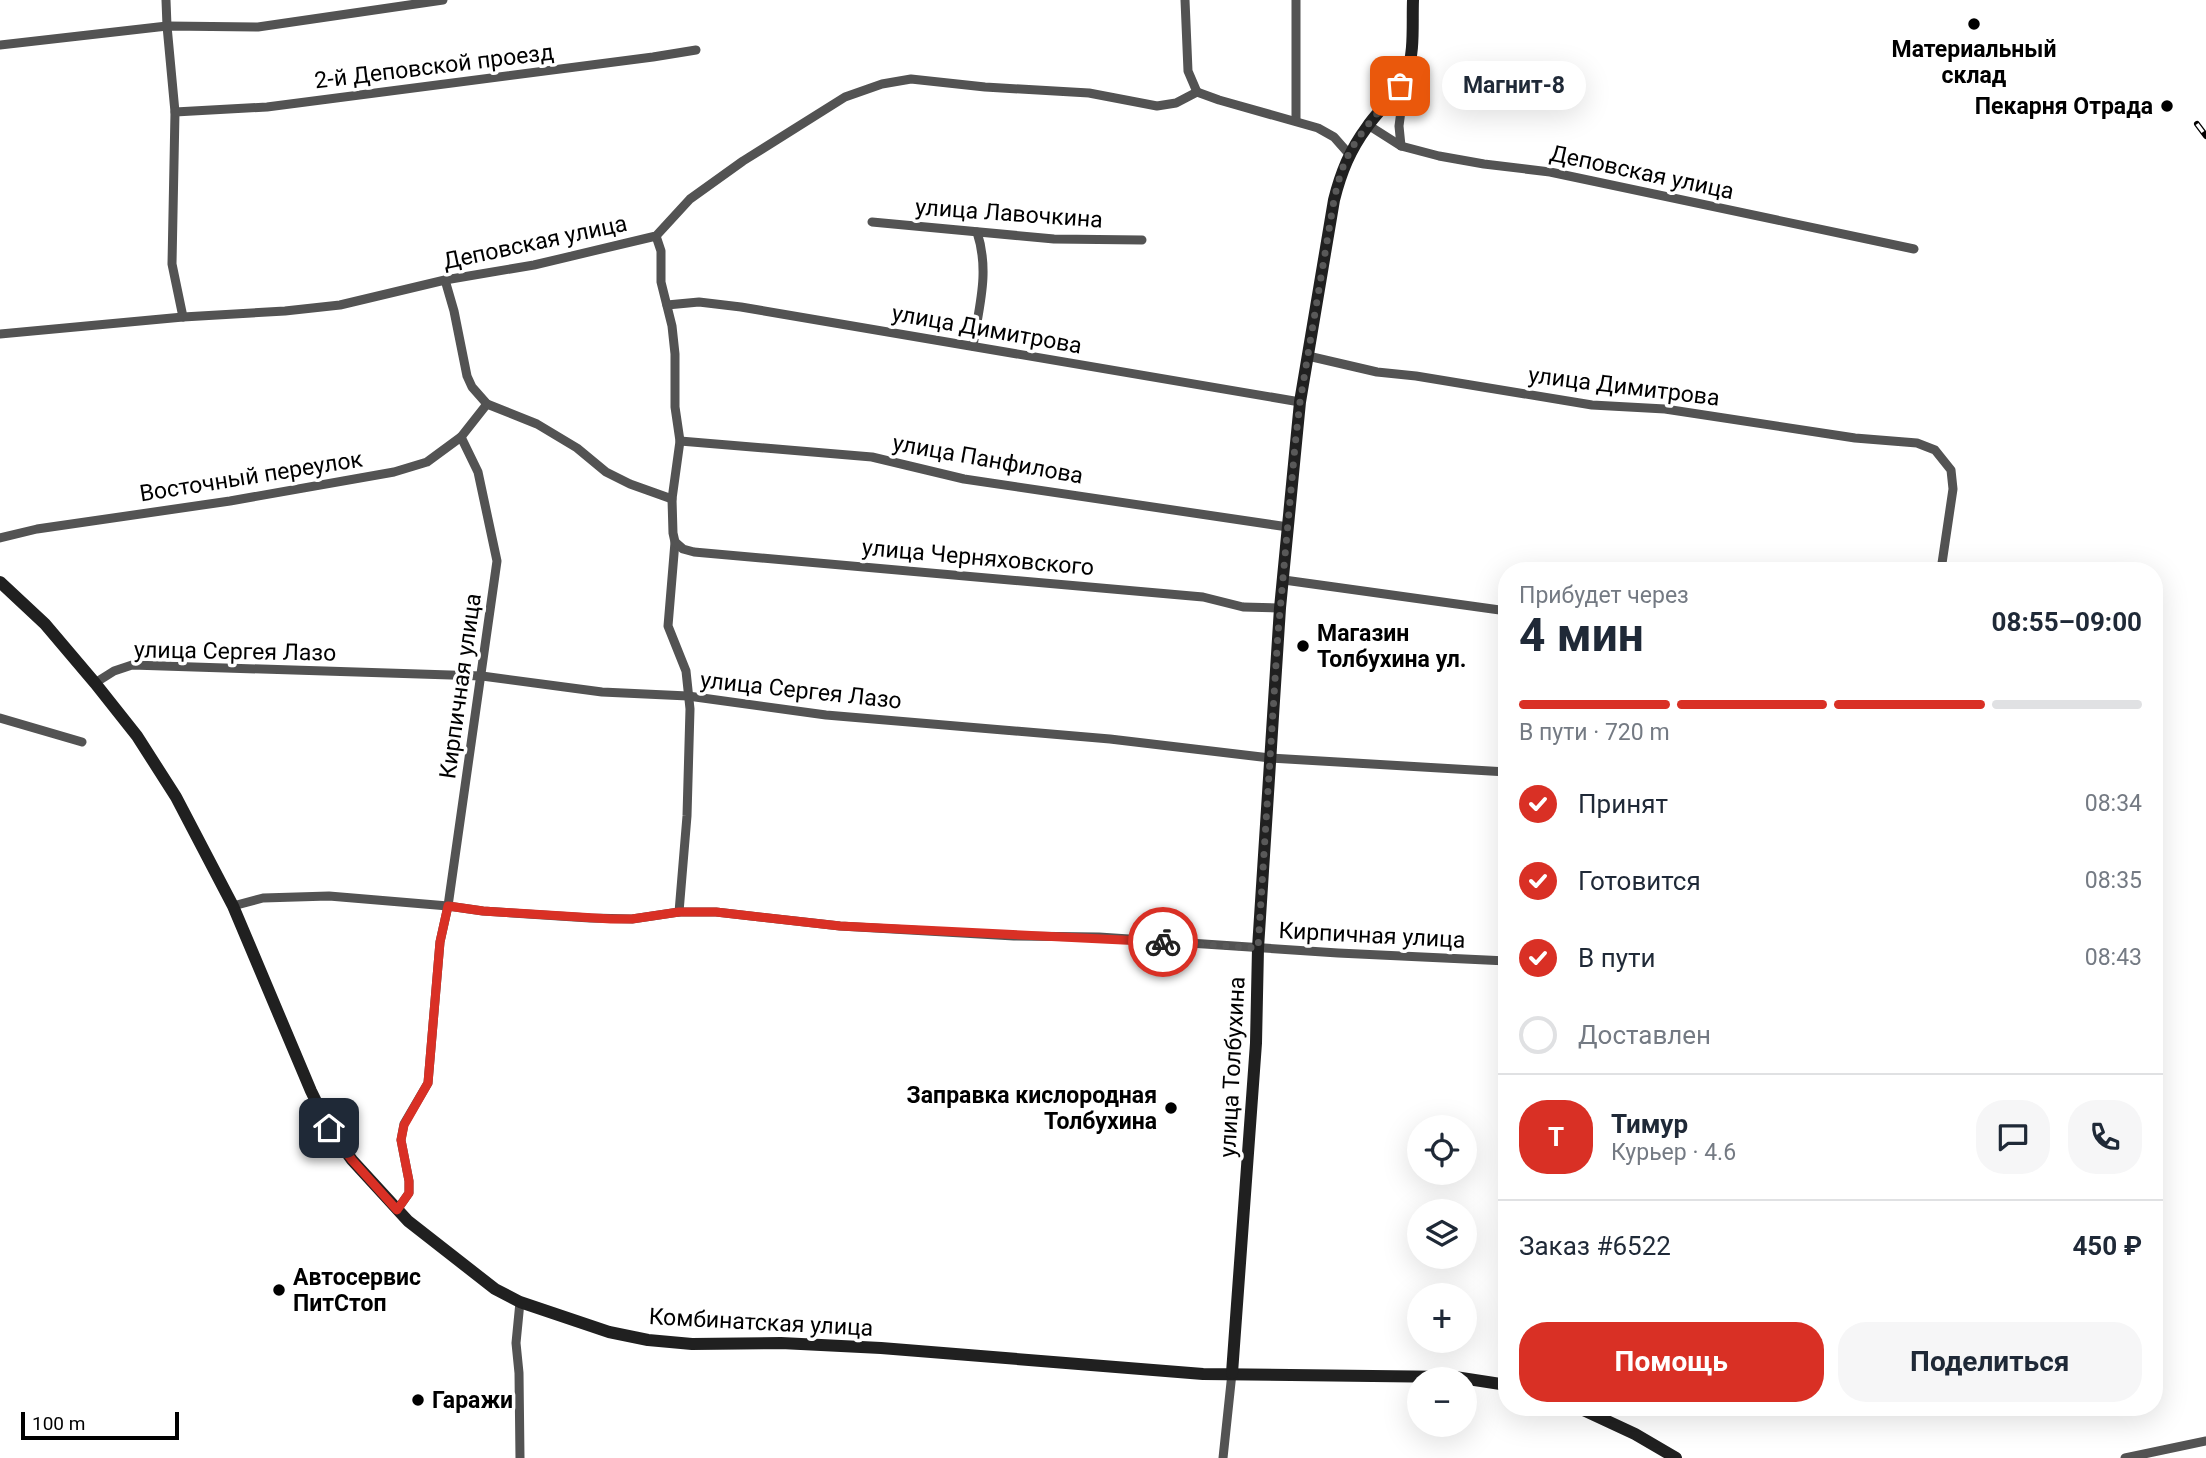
<!DOCTYPE html>
<html lang="ru">
<meta charset="utf-8">
<style>
:root{--surface:#fff;--page:#f6f6f7;--text:#1f2937;--muted:#747a83;--line:#e0e1e3;--accent:#d93025}
body{margin:0;font-family:Roboto,sans-serif;background:var(--page);color:var(--text);height:100vh;display:flex;flex-direction:column;font-size:26px;white-space:nowrap}
*{box-sizing:border-box;margin:0}
p{font-size:23px;color:var(--muted)}
.icon{flex:none;width:38px;height:38px;fill:none;stroke:currentColor;stroke-width:2;stroke-linecap:round;stroke-linejoin:round}
.map{position:relative;flex:1;overflow:hidden}
.drawer{position:absolute;left:1498px;top:562px;width:665px;height:854px;display:flex;flex-direction:column;background:var(--surface);border-radius:28px;box-shadow:0 7px 28px #0002}
.drawer>*{flex:none}
.buttons{position:absolute;left:1407px;top:1115px;display:grid;gap:14px}
.buttons a{display:grid;place-items:center;width:70px;height:70px;border-radius:50%;background:var(--surface);box-shadow:0 7px 28px #0002;font-size:35px}
.scale{position:absolute;left:21px;bottom:18px;width:158px;box-sizing:border-box;padding-left:7px;border:4px solid #000;border-top:0;font-size:19px;line-height:24px;white-space:nowrap;color:#000;-webkit-text-stroke:5px #fff;paint-order:stroke}
.pin{position:absolute;display:grid;place-items:center;width:60px;height:60px;color:#fff;margin:-30px;border-radius:14px;box-shadow:0 4px 10px #0006}
.courier{position:absolute;display:grid;place-items:center;width:70px;height:70px;margin:-35px;border:5px solid #d93025;border-radius:50%;background:#fff;color:#222;box-shadow:0 2px 9px #0007}
.bubble{position:absolute;height:49px;border-radius:24px;background:var(--surface);box-shadow:0 7px 28px #0002;font-size:23px;font-weight:700;line-height:49px;text-align:center}
.headline em{font-style:normal;font-weight:700}
.headline div{display:flex;flex-direction:column-reverse}
.headline{display:flex;align-items:center;justify-content:space-between;height:119px;padding:0 21px}
h1{font-size:46px;font-weight:700;line-height:52px}
.bar{display:grid;grid-template-columns:repeat(4,1fr);gap:10px 7px;align-content:center;height:84px;padding:0 21px}
.bar i{height:9px;border-radius:5px;background:var(--line)}
.bar .selected{background:var(--accent)}
.bar p{grid-column:span 4}
.line{display:flex;align-items:center;gap:18px;padding:0 21px;border-top:2px solid var(--line)}
.line div{flex:1}
.round{display:grid;place-items:center;flex:none;width:74px;height:74px;border-radius:28px;background:var(--page)}
ol{padding:0 21px;list-style:none}
li{display:flex;align-items:center;gap:21px;height:77px}
li p{margin-inline-start:auto}
li .icon{padding:7px;border-radius:50%;background:var(--accent);color:#fff;stroke-width:4}
li:last-child{color:var(--muted)}
li i{width:38px;height:38px;border:4px solid var(--line);border-radius:50%}
.button{display:flex;gap:14px;margin-top:auto;padding:14px 21px}
.button a{flex:1;height:80px;border-radius:28px;background:var(--accent);color:#fff;font-size:28px;font-weight:700;line-height:80px;text-align:center}
.button a+a{background:var(--page);color:var(--text)}
.map>svg:first-child{display:block}
</style>
<div class="map">
<svg width="2206" height="1458" viewBox="0 0 2206 1458">
<rect width="100%" height="100%" fill="#fff"/>
<g fill="none" stroke-linecap="round" stroke-linejoin="round">
<g stroke="#535353" stroke-width="9">
<path d="M166 0 167 26 175 112 172 264 183 317"/>
<path d="M1185 0 1188 71 1197 92"/>
<path d="M1296 0V121"/>
<path d="M0 45 167 26 258 27 443 0"/>
<path d="M175 112 267 107 653 57 696 50"/>
<path d="M1368 125 1401 146 1439 156 1484 164 1550 172 1914 249"/>
<path d="M1401 146 1399 126 1405 81"/>
<path d="M872 222 1054 239 1142 240"/>
<path d="M656 236 661 251V282L672 326 675 354V407L680 441 672 499 673 533 675 542 668 626 686 671 690 709 687 816 679 912"/>
<path d="M445 280 454 311 467 376 472 387 487 404 461 437"/>
<path d="M667 305 699 302 741 307 1300 402"/>
<path d="M0 334 183 317 285 311 340 305 445 280 534 265 656 236 690 199 743 161 845 97 882 84 911 79 985 87 1089 93 1157 106 1176 103 1197 92 1219 100 1318 128 1334 137 1349 154"/>
<path d="M973 346C979 306 990 272 977 232"/>
<path d="M1308 356 1377 372 1416 376 1592 405 1665 409 1855 438 1917 443 1935 450 1951 470 1953 489 1941 570"/>
<path d="M487 404 537 424 577 448 606 472 630 484 672 499"/>
<path d="M680 441 872 457 964 479 1288 527"/>
<path d="M0 538 37 529 230 501 394 472 427 462 461 437 478 472 497 561 448 906 440 942 428 1083 404 1124 401 1140 409 1181V1193L397 1210"/>
<path d="M675 542 683 549 694 552 1203 597 1243 607 1280 608"/>
<path d="M1284 580 1507 611"/>
<path d="M95 683 114 671 132 665 482 676 602 692 688 696 826 715 1110 739 1270 758 1507 772"/>
<path d="M0 718 82 742"/>
<path d="M2154 897V929"/>
<path d="M233 906 263 898 329 896 448 906 483 911 590 918 632 919 679 912H716L840 926 1014 936 1099 937 1338 953 1507 961"/>
<path d="M520 1302 516 1343 519 1373 520 1458"/>
<path d="M1223 1458 1232 1373"/>
<path d="M2125 1458 2206 1441"/>
</g>
<g stroke="#202020" stroke-width="12">
<path d="M0 582 45 624 95 683 137 736 176 797 233 906 311 1091 329 1128 352 1160 408 1221 495 1289 520 1302 609 1332 648 1340 692 1344 781 1343 881 1348 1203 1374 1455 1377 1507 1385"/>
<path d="M1232 1373 1256 1043 1258 948 1280 608 1300 402 1334 200C1341 172 1350 150 1367 127 1379 109 1397 96 1406 75 1415 53 1412 24 1413 0"/>
<path d="M1577 1407 1635 1434 1676 1458"/>
</g>
<defs>
<path id="rail" d="M2197 124 2206 136"/>
</defs>
<use href="#rail" stroke="#000" stroke-width="6"/>
<use href="#rail" stroke="#fff" stroke-width="3.5" stroke-dasharray="10" stroke-linecap="butt"/>
</g>
<g fill="none" stroke-linecap="round" stroke-linejoin="round">
<path stroke="#595959" stroke-width="7" stroke-dasharray="0 12.6" d="M1163 942 1258 948 1278 633 1295 446 1300 402 1334 200C1336 191 1338 182 1341 173 1351 139 1379 113 1400 86"/>
<path stroke="#d93025" stroke-width="9" d="M329 1128 352 1160 397 1210 409 1193V1181L401 1140 404 1125 428 1083 440 942 448 906 483 911 611 919H632L679 912H716L840 926 1163 942"/>
</g>
<g fill="#000" stroke="#fff" stroke-width="2.5">
<circle cx="1974" cy="24" r="7"/>
<circle cx="2167" cy="106" r="7"/>
<circle cx="1303" cy="646" r="7"/>
<circle cx="1171" cy="1108" r="7"/>
<circle cx="279" cy="1290" r="7"/>
<circle cx="418" cy="1400" r="7"/>
</g>
<g text-anchor="middle" stroke-width="7" stroke-linejoin="round" paint-order="stroke">
<g font-size="23" font-weight="bold" fill="#000" stroke="#fff" text-anchor="start">
<text x="1974" y="57" text-anchor="middle">Материальный<tspan x="1974" dy="26">склад</tspan></text>
<text x="2153" y="114" text-anchor="end">Пекарня Отрада</text>
<text x="1317" y="641">Магазин<tspan x="1317" dy="26">Толбухина ул.</tspan></text>
<text x="1157" y="1103" text-anchor="end">Заправка кислородная<tspan x="1157" dy="26">Толбухина</tspan></text>
<text x="293" y="1285">Автосервис<tspan x="293" dy="26">ПитСтоп</tspan></text>
<text x="432" y="1408">Гаражи</text>
</g>
<g font-size="23" fill="#000" stroke="#fff">
<text transform="translate(434 66) rotate(-7)" y="8">2-й Деповской проезд</text>
<text transform="translate(1642 172) rotate(12)" y="8">Деповская улица</text>
<text transform="translate(1009 213) rotate(4)" y="8">улица Лавочкина</text>
<text transform="translate(535 242) rotate(-12)" y="8">Деповская улица</text>
<text transform="translate(987 329) rotate(10)" y="8">улица Димитрова</text>
<text transform="translate(1624 386) rotate(7)" y="8">улица Димитрова</text>
<text transform="translate(988 459) rotate(10)" y="8">улица Панфилова</text>
<text transform="translate(251 476) rotate(-9)" y="8">Восточный переулок</text>
<text transform="translate(978 557) rotate(5)" y="8">улица Черняховского</text>
<text transform="translate(235 651) rotate(1)" y="8">улица Сергея Лазо</text>
<text transform="translate(460 686) rotate(-82)" y="8">Кирпичная улица</text>
<text transform="translate(801 690) rotate(6)" y="8">улица Сергея Лазо</text>
<text transform="translate(1372 935) rotate(3)" y="8">Кирпичная улица</text>
<text transform="translate(1232 1067) rotate(-87)" y="8">улица Толбухина</text>
<text transform="translate(761 1322) rotate(3)" y="8">Комбинатская улица</text>
</g>
</g>
</svg>
<div class="buttons">
<a><svg class="icon" aria-label="locate" viewBox="0 0 24 24"><circle cx="12" cy="12" r="6"/><path d="M12 2v4M12 18v4M2 12h4M18 12h4"/></svg></a>
<a><svg class="icon" aria-label="layers" viewBox="0 0 24 24"><path d="M12 4l9 5-9 5-9-5zM3 14l9 5 9-5"/></svg></a>
<a>+</a>
<a>−</a>
</div>
<div class="scale">100 m</div>
<div class="pin" style="left:1400px;top:86px;background:#ea580c"><svg class="icon" aria-label="bag" viewBox="0 0 24 24"><path d="M5 8h14l-1 12H6zM9 8a3 3 0 0 1 6 0"/></svg></div>
<div class="pin" style="left:329px;top:1128px;background:#1f2937"><svg class="icon" aria-label="home" viewBox="0 0 24 24"><path d="M3 11l9-7 9 7M6 9v11h12V9"/></svg></div>
<div class="courier" style="left:1163px;top:942px"><svg class="icon" aria-label="bike" viewBox="0 0 24 24"><circle cx="6" cy="16" r="4"/><circle cx="18" cy="16" r="4"/><path d="M6 16l4-8h5l3 8M10 8l3 8H6M13 5h3"/></svg></div>
<div class="bubble" style="left:1442px;top:61px;width:144px">Магнит-8</div>
<section class="drawer">
<div class="headline"><div><h1>4 мин</h1><p>Прибудет через</p></div><em>08:55–09:00</em></div>
<div class="bar"><i class="selected"></i><i class="selected"></i><i class="selected"></i><i></i><p>В пути · 720 m</p></div>
<ol>
<li><svg class="icon" aria-label="check" viewBox="0 0 24 24"><path d="M5 12l5 5 9-10"/></svg>Принят<p>08:34</p></li>
<li><svg class="icon" aria-label="check" viewBox="0 0 24 24"><path d="M5 12l5 5 9-10"/></svg>Готовится<p>08:35</p></li>
<li><svg class="icon" aria-label="check" viewBox="0 0 24 24"><path d="M5 12l5 5 9-10"/></svg>В пути<p>08:43</p></li>
<li><i></i>Доставлен</li>
</ol>
<div class="line" style="height:126px"><b class="round" style="background:var(--accent);color:#fff">Т</b><div><b>Тимур</b><p>Курьер · 4.6</p></div><a class="round"><svg class="icon" aria-label="chat" viewBox="0 0 24 24"><path d="M4 5h16v11H9l-5 4z"/></svg></a><a class="round"><svg class="icon" aria-label="phone" viewBox="0 0 24 24"><path d="M5 4h4l2 5-3 2q2 4 5 5l2-3 5 2v4C11 20 4 13 5 4z"/></svg></a></div>
<div class="line" style="height:91px"><div>Заказ #6522</div><b>450 ₽</b></div>
<div class="button"><a>Помощь</a><a>Поделиться</a></div>
</section>
</div>
